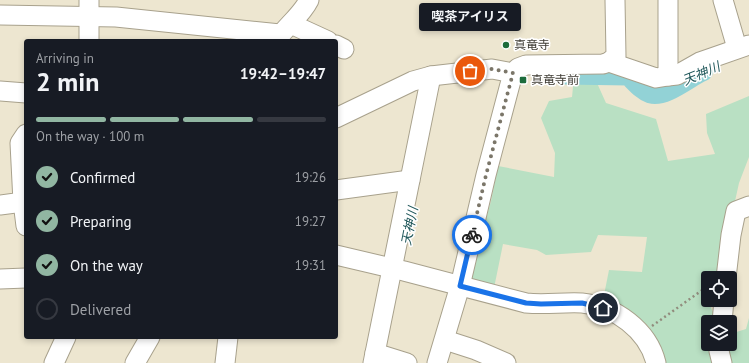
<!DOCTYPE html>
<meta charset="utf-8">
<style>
:root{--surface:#171b24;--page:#242831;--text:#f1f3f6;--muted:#9ea1a6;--line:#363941;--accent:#91b6a2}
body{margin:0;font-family:"PT Sans","Noto Sans JP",sans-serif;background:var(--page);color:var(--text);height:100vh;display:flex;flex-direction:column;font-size:15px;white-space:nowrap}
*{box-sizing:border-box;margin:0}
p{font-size:13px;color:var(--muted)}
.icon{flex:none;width:22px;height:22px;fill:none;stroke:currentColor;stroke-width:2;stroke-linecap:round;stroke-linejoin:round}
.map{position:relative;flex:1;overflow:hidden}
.details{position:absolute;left:24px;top:39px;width:314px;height:300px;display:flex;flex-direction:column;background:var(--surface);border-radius:4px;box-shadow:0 2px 6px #0003}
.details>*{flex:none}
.tools{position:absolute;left:701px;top:271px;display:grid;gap:8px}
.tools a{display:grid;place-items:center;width:36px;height:36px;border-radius:4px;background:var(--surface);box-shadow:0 2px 6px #0003;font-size:20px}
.pin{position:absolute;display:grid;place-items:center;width:34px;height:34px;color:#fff;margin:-17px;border:2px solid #fff;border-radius:50%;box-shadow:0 1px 4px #0007}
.courier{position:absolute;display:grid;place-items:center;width:40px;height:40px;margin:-20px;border:3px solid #1a73e8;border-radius:50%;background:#fff;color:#222;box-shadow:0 1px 5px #0007}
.bubble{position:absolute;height:28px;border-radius:4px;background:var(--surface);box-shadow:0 2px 6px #0003;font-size:13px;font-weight:700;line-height:28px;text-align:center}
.overview em{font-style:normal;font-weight:700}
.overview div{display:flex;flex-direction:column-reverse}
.overview{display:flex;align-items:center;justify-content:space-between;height:68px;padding:0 12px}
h1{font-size:26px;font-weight:700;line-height:30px}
.bar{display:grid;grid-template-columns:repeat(4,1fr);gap:6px 4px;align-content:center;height:48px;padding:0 12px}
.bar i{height:5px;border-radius:3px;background:var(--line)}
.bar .selected{background:var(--accent)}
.bar p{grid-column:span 4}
ol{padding:0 12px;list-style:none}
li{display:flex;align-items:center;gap:12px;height:44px}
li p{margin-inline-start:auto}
li .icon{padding:4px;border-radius:50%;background:var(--accent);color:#111;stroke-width:4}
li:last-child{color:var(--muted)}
li i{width:22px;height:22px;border:2px solid var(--line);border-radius:50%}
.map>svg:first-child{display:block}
</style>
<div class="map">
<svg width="749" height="363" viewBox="0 0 749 363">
<rect width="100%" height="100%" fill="#ede6d0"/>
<path fill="#b9e0c3" d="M597 75V83L606 103 656 119 668 161 715 154 707 133 706 114 749 96V157L739 183 718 278H708V300H713L711 308 718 322H708V344H730V334L746 329 749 318V363H665C662 354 653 330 646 324 636 314 616 307 603 300L609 270 642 272 647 237 598 235 591 252 546 255 537 250 503 244 494 288 469 280 491 201 498 166 554 177 555 153 541 118 549 101 572 97 574 77Z"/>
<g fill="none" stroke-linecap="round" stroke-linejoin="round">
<path stroke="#92d2d6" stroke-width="23" d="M564 73 629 74C635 80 642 89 651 92 665 96 688 76 702 70"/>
<defs>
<g id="minor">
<path d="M723 0 737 48"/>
<path d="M0 15 116 17 280 34"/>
<path d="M291 24 328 41"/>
<path d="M89 41V0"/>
<path d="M276 41C286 26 301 16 309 0"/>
<path d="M336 45 344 49"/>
<path d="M609 62 656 78 668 76 677 75 700 62 749 45"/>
<path d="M668 76V0"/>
<path d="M0 91 26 93"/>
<path d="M336 118 413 81 431 76 492 69 513 73"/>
<path d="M336 190 410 180"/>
<path d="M26 202H23L26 226"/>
<path d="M0 205 23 202 20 143 26 134"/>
<path d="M336 255 404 271 526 303C545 305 563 302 582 303 615 306 648 330 656 363"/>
<path d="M726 278 731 235 736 211 749 206"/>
<path d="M0 279 26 278"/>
<path d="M722 322 724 300"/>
<path d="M445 340 476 350 506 363"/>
<path d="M720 344 719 351 722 363"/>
<path d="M375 353 407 363"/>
<path d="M54 363 66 337"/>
<path d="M135 363 150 337"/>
<path d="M225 363 228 337"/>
<path d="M373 363 431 76"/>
<path d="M437 363 460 286 486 175 513 73 518 68 526 65 603 64 609 62 616 56 615 0"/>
</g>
</defs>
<use href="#minor" stroke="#a8a18c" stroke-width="21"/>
<path stroke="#918c7d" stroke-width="2.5" stroke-dasharray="2 3" stroke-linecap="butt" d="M652 326 708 286"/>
<use href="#minor" stroke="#fff" stroke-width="19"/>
</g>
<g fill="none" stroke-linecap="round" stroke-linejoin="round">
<path stroke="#7b7669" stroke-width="4" stroke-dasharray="0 7.2" d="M470 71 492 69 513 73 486 175 472 235"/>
<path stroke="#1a73e8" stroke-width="5" d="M472 235 460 286 526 303 541 304 582 303 603 308"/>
</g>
<g fill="#1c6c3c" stroke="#fff" stroke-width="1.5">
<circle cx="506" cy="45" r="4"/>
<rect x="519" y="76" width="8" height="8" rx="2"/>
</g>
<g text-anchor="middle" stroke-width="3" stroke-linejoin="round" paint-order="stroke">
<g font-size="12" fill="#3d3a32" stroke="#fff" text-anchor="start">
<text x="514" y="49">真竜寺</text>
<text x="531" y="84">真竜寺前</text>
</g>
<g font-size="13" font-style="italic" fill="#22595c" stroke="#fff">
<text transform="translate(701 73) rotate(-23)" y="5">天神川</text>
<text transform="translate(409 226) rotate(-79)" y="5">天神川</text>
</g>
</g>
</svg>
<div class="tools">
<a><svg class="icon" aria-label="locate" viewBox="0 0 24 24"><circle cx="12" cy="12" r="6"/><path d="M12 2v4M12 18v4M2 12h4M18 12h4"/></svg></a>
<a><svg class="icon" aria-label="layers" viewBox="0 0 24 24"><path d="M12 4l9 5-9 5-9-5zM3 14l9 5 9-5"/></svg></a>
</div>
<div class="pin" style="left:470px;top:71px;background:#ea580c"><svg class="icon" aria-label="bag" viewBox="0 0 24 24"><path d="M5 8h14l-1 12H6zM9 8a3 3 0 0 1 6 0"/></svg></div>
<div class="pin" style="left:603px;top:308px;background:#1f2937"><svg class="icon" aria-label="home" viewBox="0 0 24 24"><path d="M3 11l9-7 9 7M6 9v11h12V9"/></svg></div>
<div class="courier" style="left:472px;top:235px"><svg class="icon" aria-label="bike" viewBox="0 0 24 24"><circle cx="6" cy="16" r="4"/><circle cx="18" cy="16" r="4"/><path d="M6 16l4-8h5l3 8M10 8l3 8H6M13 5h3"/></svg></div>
<div class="bubble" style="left:419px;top:3px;width:102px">喫茶アイリス</div>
<section class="details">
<div class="overview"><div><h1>2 min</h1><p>Arriving in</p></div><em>19:42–19:47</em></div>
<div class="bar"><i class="selected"></i><i class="selected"></i><i class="selected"></i><i></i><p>On the way · 100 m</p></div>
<ol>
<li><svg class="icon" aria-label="check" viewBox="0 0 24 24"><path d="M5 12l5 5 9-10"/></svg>Confirmed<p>19:26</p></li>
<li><svg class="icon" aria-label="check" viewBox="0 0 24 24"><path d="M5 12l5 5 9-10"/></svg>Preparing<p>19:27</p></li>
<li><svg class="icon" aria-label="check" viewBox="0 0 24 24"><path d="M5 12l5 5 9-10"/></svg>On the way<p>19:31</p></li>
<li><i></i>Delivered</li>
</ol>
</section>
</div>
